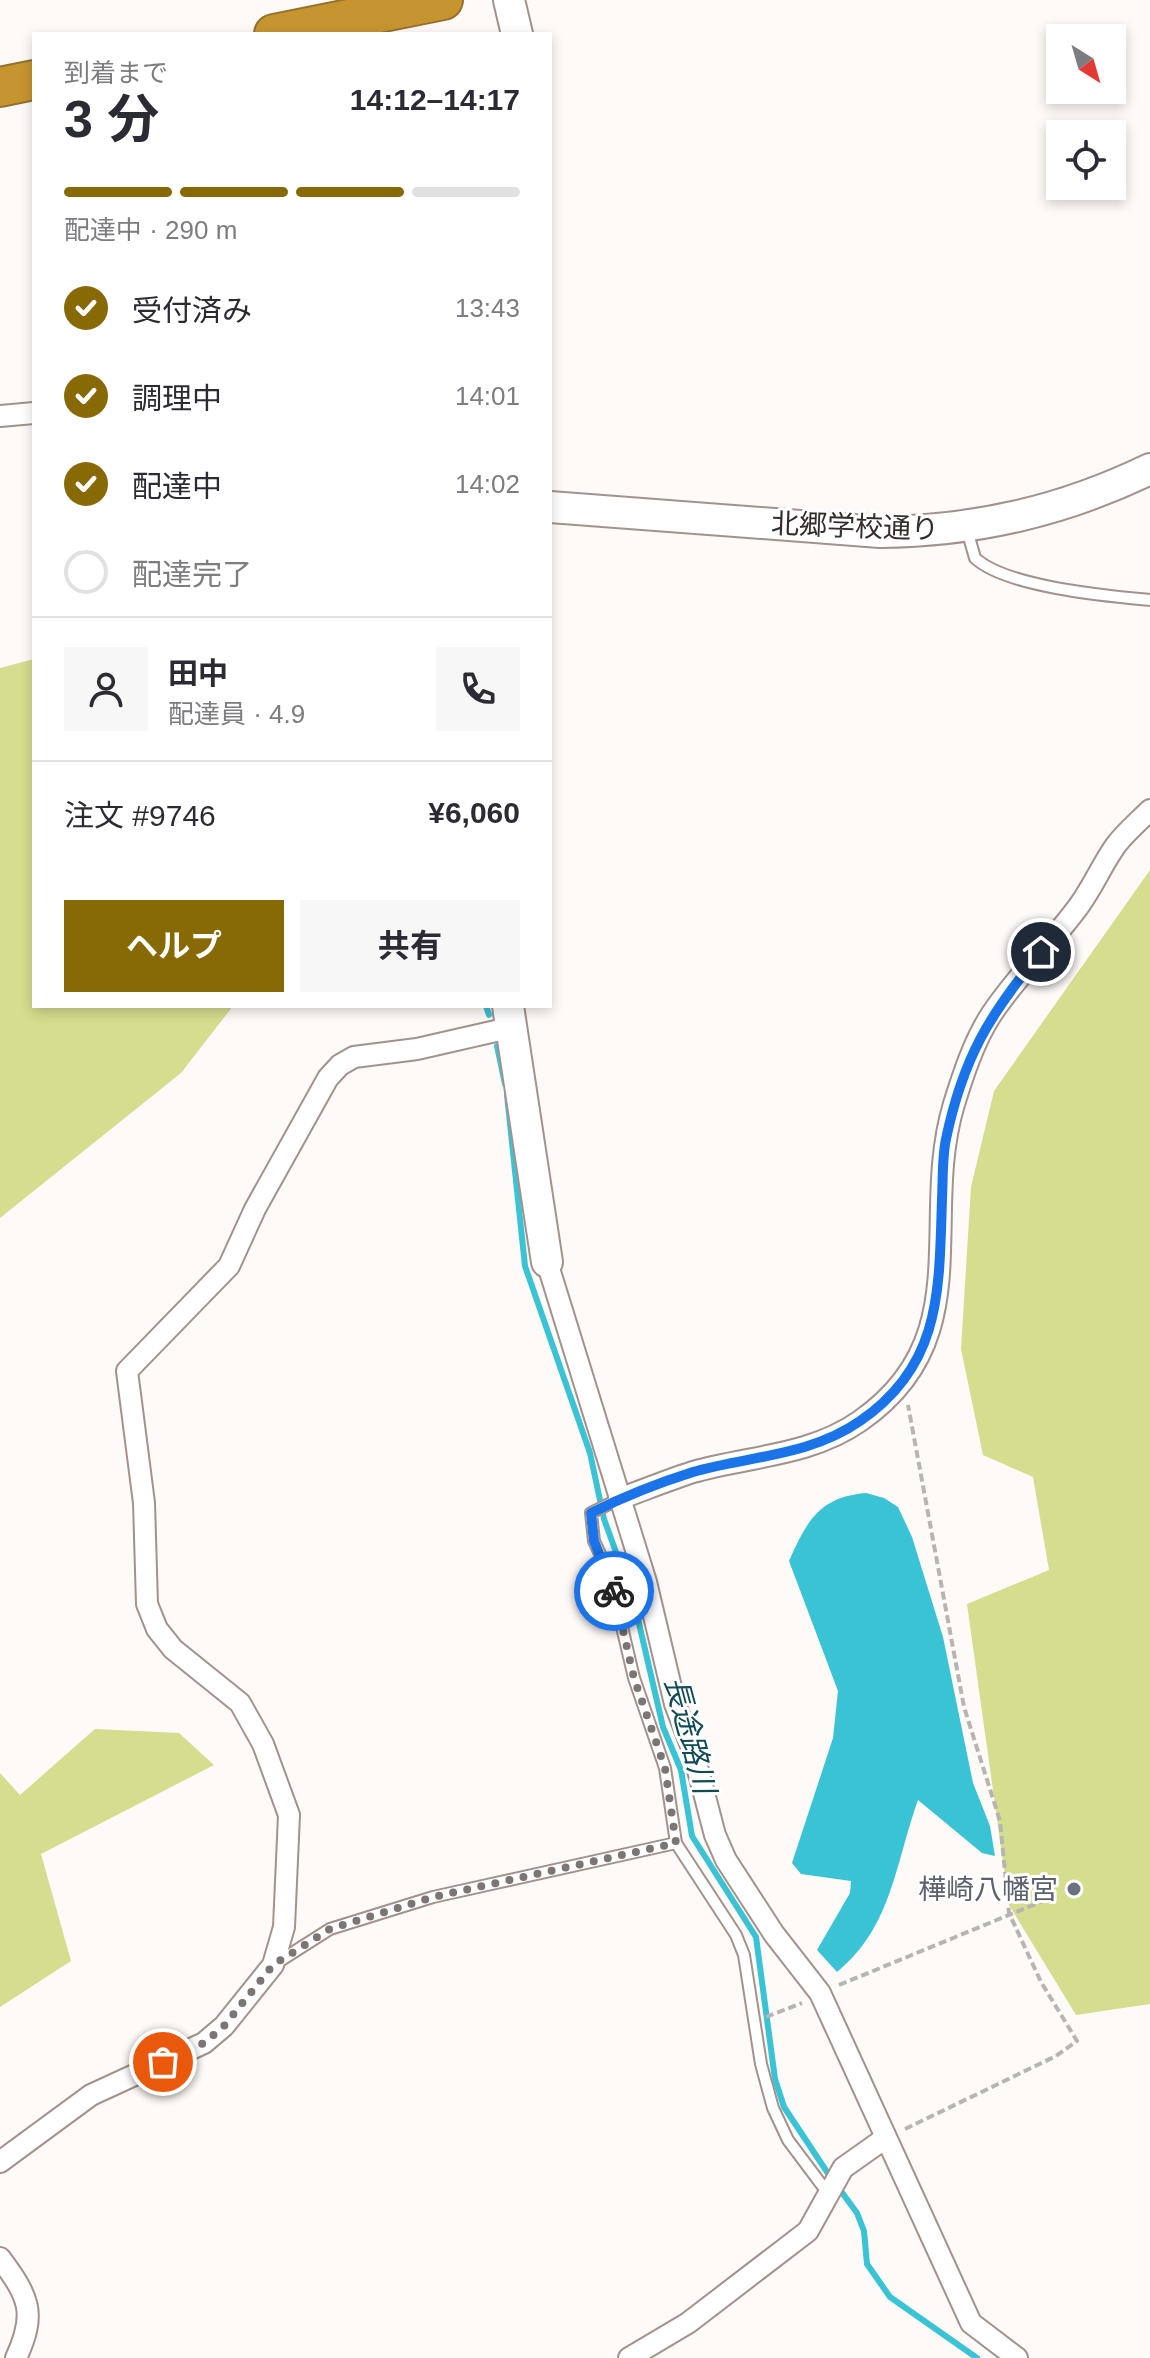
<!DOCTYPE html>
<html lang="ja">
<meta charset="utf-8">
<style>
:root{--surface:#fff;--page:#f7f7f7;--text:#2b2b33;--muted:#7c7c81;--line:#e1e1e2;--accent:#876a06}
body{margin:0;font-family:Arial,"Noto Sans JP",sans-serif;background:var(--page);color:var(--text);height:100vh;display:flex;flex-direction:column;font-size:30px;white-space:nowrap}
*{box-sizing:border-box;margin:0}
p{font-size:26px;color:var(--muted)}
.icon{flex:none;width:44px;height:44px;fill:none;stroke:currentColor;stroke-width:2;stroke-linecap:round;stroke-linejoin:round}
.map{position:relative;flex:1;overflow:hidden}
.details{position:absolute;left:32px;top:32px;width:520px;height:976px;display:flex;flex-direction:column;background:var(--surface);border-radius:0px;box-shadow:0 4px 12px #0003}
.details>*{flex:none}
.needle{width:52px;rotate:143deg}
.tools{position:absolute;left:1046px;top:24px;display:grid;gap:16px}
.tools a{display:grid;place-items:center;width:80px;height:80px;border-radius:0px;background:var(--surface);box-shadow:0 4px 12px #0003;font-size:40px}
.pin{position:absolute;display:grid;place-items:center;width:68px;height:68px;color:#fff;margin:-34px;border:4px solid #fff;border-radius:50%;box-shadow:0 2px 8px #0007}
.courier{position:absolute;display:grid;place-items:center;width:80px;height:80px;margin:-40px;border:6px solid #1a73e8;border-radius:50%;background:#fff;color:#222;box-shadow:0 2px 10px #0007}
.head em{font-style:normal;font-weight:700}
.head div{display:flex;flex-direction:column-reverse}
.head{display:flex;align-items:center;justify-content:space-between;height:136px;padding:0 32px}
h1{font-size:52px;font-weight:700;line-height:60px}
.bar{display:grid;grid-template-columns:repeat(4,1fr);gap:12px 8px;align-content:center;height:96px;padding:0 32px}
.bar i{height:10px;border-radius:6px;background:var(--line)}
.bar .active{background:var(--accent)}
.bar p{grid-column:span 4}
.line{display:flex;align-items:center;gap:20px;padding:0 32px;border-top:2px solid var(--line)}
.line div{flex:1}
.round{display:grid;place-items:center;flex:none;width:84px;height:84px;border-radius:0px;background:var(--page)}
ol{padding:0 32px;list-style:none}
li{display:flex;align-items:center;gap:24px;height:88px}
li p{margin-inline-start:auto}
li .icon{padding:8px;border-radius:50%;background:var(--accent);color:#fff;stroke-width:4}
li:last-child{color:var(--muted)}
li i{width:44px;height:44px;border:4px solid var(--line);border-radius:50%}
.primary-button{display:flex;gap:16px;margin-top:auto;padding:16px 32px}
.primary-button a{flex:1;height:92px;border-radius:0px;background:var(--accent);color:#fff;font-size:32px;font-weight:700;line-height:92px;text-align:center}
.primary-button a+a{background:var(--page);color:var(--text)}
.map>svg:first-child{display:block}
</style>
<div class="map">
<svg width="1150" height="2358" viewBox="0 0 1150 2358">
<rect width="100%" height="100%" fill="#fefaf8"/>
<g fill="#d5dd8f">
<path d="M34 659V1006H233L181 1073 0 1218V668Z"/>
<path d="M1150 870V2004L1076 2015 1009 1905 967 1604 1049 1570 1033 1477 983 1455 961 1349 971 1187 994 1091Z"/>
<path d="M95 1729 179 1733 214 1765 41 1854 71 1961 0 2007V1773L20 1795Z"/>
</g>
<path fill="#3ac2d5" d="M866 1493 884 1498 898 1507 912 1537 943 1637 973 1783 990 1826 995 1856 982 1853 918 1800C895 1864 892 1927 837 1972L817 1950 850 1893 851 1881 801 1874 792 1863 833 1738 838 1691 789 1561C807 1521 819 1497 866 1493Z"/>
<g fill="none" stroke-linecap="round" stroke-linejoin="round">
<g stroke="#3ac2d5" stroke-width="6">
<path d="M486 1006 489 1015"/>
<path d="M497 1046 505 1084"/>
<path d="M507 1095 525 1266 590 1453 604 1519 634 1602 663 1727 681 1770 692 1836 756 1937 775 2079 784 2107 831 2178"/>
<path d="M838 2187 857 2213 864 2231 867 2264 890 2297 977 2358"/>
</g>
<defs>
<g id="lane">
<path d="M967 530 975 558C1006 587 1107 596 1150 600"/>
<path d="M619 1499 591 1513 594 1541 610 1576 634 1678 665 1768 676 1843 736 1935 744 1955 761 2064 773 2108 788 2140 827 2192"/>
<path d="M275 1964 330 1929 433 1897 676 1843"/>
</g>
<g id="street">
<path d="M0 416 34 413"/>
<path d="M547 1262 646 1582 675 1704 693 1751 715 1835 726 1860 774 1934 820 1993 971 2323 1017 2358"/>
<path d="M619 1499C644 1490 668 1480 693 1472 749 1456 810 1456 860 1421 980 1338 919 1220 954 1104 963 1075 974 1041 991 1015 1015 978 1048 947 1075 911 1091 891 1101 866 1116 845 1126 832 1139 821 1150 810"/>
<path d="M0 2162 91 2095 204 2043 224 2026 273 1965 284 1927 289 1815 263 1744 240 1703 173 1649 157 1629 147 1604 144 1503 127 1371 229 1266 255 1209 328 1078 340 1065 354 1057 417 1049 513 1027"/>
<path d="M0 2258C29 2297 37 2313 16 2358"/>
<path d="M629 2358 688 2323 808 2231 843 2168 884 2139"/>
</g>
<g id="secondary">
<path d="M509 0 517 34"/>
<path d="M550 507 880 532C976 531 1063 511 1150 469"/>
<path d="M508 1006 547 1262"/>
</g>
<g id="highway">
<path d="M274 34 443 0"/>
<path d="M0 87 34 80"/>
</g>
</defs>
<use href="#lane" stroke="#a3928c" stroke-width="14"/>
<use href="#street" stroke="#a3928c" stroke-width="24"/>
<use href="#secondary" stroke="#a3928c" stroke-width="34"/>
<use href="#highway" stroke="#94712e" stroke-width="42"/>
<g stroke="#b9b4b2" stroke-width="4" stroke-dasharray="8 4" stroke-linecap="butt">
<path d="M839 1985 1055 1896"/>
<path d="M766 2017 802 2003"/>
<path d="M905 2129 1056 2056 1077 2041 1041 1982 1009 1913 1000 1821 964 1707 908 1405"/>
</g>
<use href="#lane" stroke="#fff" stroke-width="10"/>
<use href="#street" stroke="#fff" stroke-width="20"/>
<use href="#secondary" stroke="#fff" stroke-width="30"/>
<use href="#highway" stroke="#c79530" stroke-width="38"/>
</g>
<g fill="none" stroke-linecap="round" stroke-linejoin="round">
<path stroke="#7b7573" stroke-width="8" stroke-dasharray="0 14.4" d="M163 2062 204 2043 224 2026 273 1965 330 1929 433 1897 676 1843 665 1768 634 1678 614 1591"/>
<path stroke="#1a73e8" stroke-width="10" d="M614 1591 594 1541 591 1513C623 1497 658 1483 693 1472 749 1456 810 1456 860 1421 942 1365 939 1290 942 1199 943 1180 942 1158 946 1139 963 1058 989 1015 1041 952"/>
</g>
<circle fill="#6b7280" stroke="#fff" stroke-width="3" cx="1074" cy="1889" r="8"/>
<g text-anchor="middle" stroke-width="6" stroke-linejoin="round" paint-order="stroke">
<g font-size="28" fill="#342d2b" stroke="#fff">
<text transform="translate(855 526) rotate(2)" y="10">北郷学校通り</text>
</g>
<g font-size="28" fill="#5b616d" stroke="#fff" text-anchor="end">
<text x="1058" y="1899">樺崎八幡宮</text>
</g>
<g font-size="30" font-style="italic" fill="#124b53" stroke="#fff">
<text transform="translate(690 1735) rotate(75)" y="10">長途路川</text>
</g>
</g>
</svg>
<div class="tools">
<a><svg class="needle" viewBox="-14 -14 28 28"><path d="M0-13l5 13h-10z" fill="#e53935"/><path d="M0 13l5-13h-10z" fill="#7c7c81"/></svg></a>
<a><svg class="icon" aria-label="locate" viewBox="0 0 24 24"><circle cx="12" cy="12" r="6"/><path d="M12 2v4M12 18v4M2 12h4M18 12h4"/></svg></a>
</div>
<div class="pin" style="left:163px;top:2062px;background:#ea580c"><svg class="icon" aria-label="bag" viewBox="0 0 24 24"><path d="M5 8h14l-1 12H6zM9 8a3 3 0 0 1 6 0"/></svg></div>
<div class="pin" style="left:1041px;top:952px;background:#1f2937"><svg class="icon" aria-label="home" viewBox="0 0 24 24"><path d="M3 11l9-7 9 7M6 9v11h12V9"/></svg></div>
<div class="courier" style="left:614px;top:1591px"><svg class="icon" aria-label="bike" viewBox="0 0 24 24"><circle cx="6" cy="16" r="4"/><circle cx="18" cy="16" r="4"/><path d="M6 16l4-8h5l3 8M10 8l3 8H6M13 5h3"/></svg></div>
<section class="details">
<div class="head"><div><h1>3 分</h1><p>到着まで</p></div><em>14:12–14:17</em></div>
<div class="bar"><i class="active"></i><i class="active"></i><i class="active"></i><i></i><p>配達中 · 290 m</p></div>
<ol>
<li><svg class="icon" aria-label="check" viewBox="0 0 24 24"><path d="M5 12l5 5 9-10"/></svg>受付済み<p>13:43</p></li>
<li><svg class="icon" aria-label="check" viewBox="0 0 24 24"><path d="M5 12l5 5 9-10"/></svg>調理中<p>14:01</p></li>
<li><svg class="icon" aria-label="check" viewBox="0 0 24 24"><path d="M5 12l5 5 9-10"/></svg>配達中<p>14:02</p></li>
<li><i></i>配達完了</li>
</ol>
<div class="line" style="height:144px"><a class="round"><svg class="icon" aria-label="person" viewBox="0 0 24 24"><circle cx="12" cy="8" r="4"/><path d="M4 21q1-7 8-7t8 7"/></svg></a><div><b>田中</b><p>配達員 · 4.9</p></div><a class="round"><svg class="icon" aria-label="phone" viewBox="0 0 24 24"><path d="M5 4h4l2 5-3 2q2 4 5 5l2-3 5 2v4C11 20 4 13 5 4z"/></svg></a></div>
<div class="line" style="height:104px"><div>注文 #9746</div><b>¥6,060</b></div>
<div class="primary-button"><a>ヘルプ</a><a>共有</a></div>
</section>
</div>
